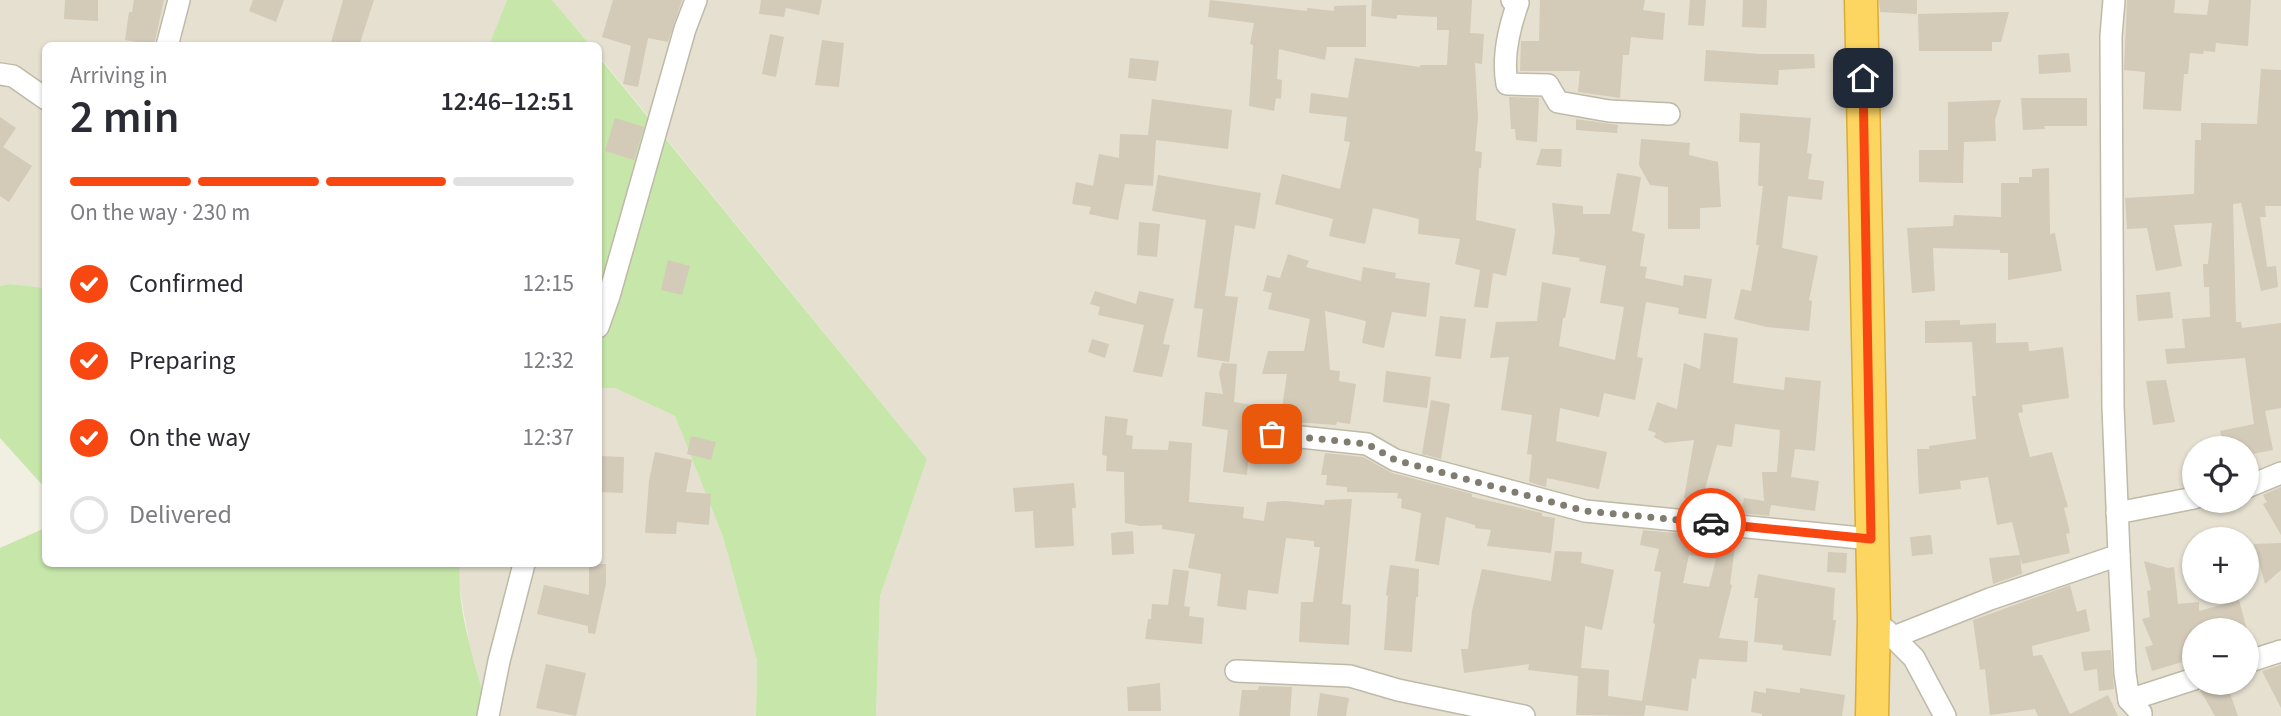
<!DOCTYPE html>
<meta charset="utf-8">
<style>
:root{--surface:#fff;--page:#f2f2f3;--text:#2b2b33;--muted:#7c7c81;--line:#e1e1e2;--accent:#f94711}
body{margin:0;font-family:"Source Sans 3",sans-serif;background:var(--page);color:var(--text);height:100vh;display:flex;flex-direction:column;font-size:26px;white-space:nowrap}
*{box-sizing:border-box;margin:0}
p{font-size:23px;color:var(--muted)}
.icon{flex:none;width:38px;height:38px;fill:none;stroke:currentColor;stroke-width:2;stroke-linecap:round;stroke-linejoin:round}
.map{position:relative;flex:1;overflow:hidden}
.sheet{position:absolute;left:42px;top:42px;width:560px;height:525px;display:flex;flex-direction:column;background:var(--surface);border-radius:10px;box-shadow:0 2px 5px #0004}
.sheet>*{flex:none}
.fabs{position:absolute;left:2182px;top:436px;display:grid;gap:14px}
.fabs a{display:grid;place-items:center;width:77px;height:77px;border-radius:50%;background:var(--surface);box-shadow:0 2px 5px #0004;font-size:35px}
.pin{position:absolute;display:grid;place-items:center;width:60px;height:60px;color:#fff;margin:-30px;border-radius:14px;box-shadow:0 4px 10px #0006}
.courier{position:absolute;display:grid;place-items:center;width:70px;height:70px;margin:-35px;border:5px solid #f94711;border-radius:50%;background:#fff;color:#222;box-shadow:0 2px 9px #0007}
.overview em{font-style:normal;font-weight:600}
.overview div{display:flex;flex-direction:column-reverse}
.overview{display:flex;align-items:center;justify-content:space-between;height:119px;padding:0 28px}
h1{font-size:46px;font-weight:600;line-height:52px}
.bar{display:grid;grid-template-columns:repeat(4,1fr);gap:10px 7px;align-content:center;height:84px;padding:0 28px}
.bar i{height:9px;border-radius:5px;background:var(--line)}
.bar .active{background:var(--accent)}
.bar p{grid-column:span 4}
ol{padding:0 28px;list-style:none}
li{display:flex;align-items:center;gap:21px;height:77px}
li p{margin-inline-start:auto}
li .icon{padding:7px;border-radius:50%;background:var(--accent);color:#fff;stroke-width:4}
li:last-child{color:var(--muted)}
li i{width:38px;height:38px;border:4px solid var(--line);border-radius:50%}
.map>svg:first-child{display:block}
</style>
<div class="map">
<svg width="2281" height="716" viewBox="0 0 2281 716">
<rect width="100%" height="100%" fill="#f1eee2"/>
<g fill="#e5e0d0" fill-rule="evenodd">
<path d="M0 0H507L489 45 46 46 45 288 10 284 0 286Z"/>
<path d="M552 0H2281V716H876L880 596 927 459 599 56 598 46 590 45ZM2194 448H2247V500H2194ZM2194 539H2247V592H2194ZM2194 630H2247V682H2194Z"/>
<path d="M599 388H615L675 416 723 537 757 661 756 716H490L470 647 458 580 460 564H598Z"/>
</g>
<g fill="#c6e6aa">
<path d="M507 0H552L590 45H489Z"/>
<path d="M598 56 927 459 880 596 876 716H756L757 661 723 537 675 416 615 388H599Z"/>
<path d="M10 284 45 288V488L0 438V286Z"/>
<path d="M45 528 46 564H460C455 608 478 673 490 716H0V548Z"/>
</g>
<g fill="#d3cab8" fill-rule="evenodd">
<path d="M65 0H98V21L64 19Z"/>
<path d="M134 0H164L154 45 125 40 129 12H132Z"/>
<path d="M253 0H284L276 22 249 11Z"/>
<path d="M343 0H374L359 46H330Z"/>
<path d="M613 0H682L668 42 648 38 638 87 623 84 631 46 602 37Z"/>
<path d="M761 0H822L819 15 786 8 784 17 759 14Z"/>
<path d="M1210 0 1307 11V8L1334 11V6L1366 5V47H1327L1325 60 1279 49 1277 79 1282 80 1281 99 1276 98 1274 111 1249 106 1253 45 1250 44 1254 23 1208 17Z"/>
<path d="M1372 0H1472L1470 33 1484 34 1482 64 1475 63 1478 118 1475 151 1482 152 1481 168H1479L1476 220 1516 229 1506 276 1493 273 1488 308 1474 307 1480 270 1455 264 1460 239 1418 234 1419 219 1373 208 1365 244 1329 236 1333 219 1275 204 1282 174 1340 189 1350 142 1344 141 1347 117 1309 113 1311 93 1348 98 1355 58 1420 67V65H1447L1449 30H1437V17L1397 15V19L1371 16Z"/>
<path d="M1540 0H1645L1643 10 1665 13 1663 40 1631 37 1629 55H1623L1620 98 1578 92 1580 71H1520L1521 41H1539Z"/>
<path d="M1690 0H1706L1704 26 1688 25Z"/>
<path d="M1743 0H1767L1766 28 1742 27Z"/>
<path d="M1879 0H1917V14L1880 12Z"/>
<path d="M2127 0H2175L2174 13 2207 15 2209 0H2251L2248 46 2216 43 2215 52 2204 51 2203 54 2190 53 2188 74H2184L2181 111 2143 109 2145 72 2124 70Z"/>
<path d="M2009 12 2001 42H1992V51H1919L1918 14Z"/>
<path d="M770 34 784 37 776 77 762 74Z"/>
<path d="M822 40 844 43 839 87 815 85Z"/>
<path d="M1706 50 1760 54H1814L1815 68 1779 70 1778 85 1704 81Z"/>
<path d="M2069 53 2071 72 2039 74 2038 55Z"/>
<path d="M1130 58 1159 61 1156 81 1128 78Z"/>
<path d="M2261 69 2281 70V206H2265L2266 217H2260L2267 267 2276 266 2278 287 2261 291 2241 203 2233 204 2236 322H2241L2242 328 2281 323V408L2265 411 2273 450 2247 455V448H2224L2220 431 2254 424 2245 358 2167 364 2165 349 2185 348 2182 319 2210 317 2209 287H2204L2203 264H2208L2212 223 2174 225 2182 266 2156 271 2147 228 2127 229 2125 198 2194 194 2195 140H2201V123L2257 124Z"/>
<path d="M1509 97 1539 98 1537 142 1516 140 1515 129H1511Z"/>
<path d="M2021 98H2087V126H2044L2045 129 2023 130Z"/>
<path d="M1152 99 1232 110 1228 149 1156 140 1153 186 1125 184 1118 220 1089 214 1091 207 1072 204 1076 182 1093 186 1099 154 1119 158 1120 134 1148 135Z"/>
<path d="M2001 100 1995 120 1996 141 1964 142 1963 183 1919 182V150H1948V102Z"/>
<path d="M1740 113 1811 118 1807 153 1812 154 1808 179 1824 181 1822 200 1788 196 1782 248 1818 256 1809 300 1812 301 1809 331 1767 327 1734 319 1741 289 1751 291 1759 245H1756L1763 186H1758L1760 143 1739 142Z"/>
<path d="M0 117 16 128 3 147 32 166 9 202 0 196Z"/>
<path d="M615 118 644 127 634 160 605 151Z"/>
<path d="M1576 119 1618 125 1617 133 1576 130Z"/>
<path d="M1641 139 1690 143 1689 155 1718 162 1721 207 1700 208V229H1668V187L1650 185 1639 165Z"/>
<path d="M1541 149H1562L1561 167 1536 165Z"/>
<path d="M2049 168 2050 234 2055 233 2062 271 2008 280V253H2000V250L1933 248 1935 291 1912 293 1907 228 1953 226 1954 215 2001 217V183H2019V177H2032V169Z"/>
<path d="M1617 173 1641 177 1632 231 1645 234 1640 266 1647 267 1645 278 1683 286 1684 275 1712 279 1706 319 1678 314 1679 308 1646 302 1637 357 1643 358 1635 400 1604 393 1599 417 1560 408 1556 441 1607 452 1599 489 1547 478 1546 487 1529 482 1532 455 1527 454 1532 415 1501 410 1509 357 1490 358 1496 322 1537 321 1542 282 1571 288 1565 318H1563L1559 346 1615 360 1624 307 1600 303 1606 266 1579 261 1580 258 1552 254 1555 232 1552 203 1583 206V214H1610Z"/>
<path d="M1158 175 1261 193 1255 229 1235 225 1225 296 1238 297 1229 362 1197 357 1203 309 1194 308 1206 220 1152 211Z"/>
<path d="M1139 222 1160 224 1157 257 1137 255Z"/>
<path d="M1288 254 1309 261 1306 267 1361 281 1363 267 1396 273 1395 278 1430 283 1426 317 1392 312 1384 348 1362 343 1366 321 1325 311 1330 370 1340 371 1339 381 1356 384 1350 424 1337 422 1336 425 1280 421 1287 374H1262L1268 351H1304L1310 319 1268 309 1272 293 1263 291 1267 275 1280 278Z"/>
<path d="M668 260 690 266 682 295 661 290Z"/>
<path d="M1095 291 1136 304 1139 291 1174 299 1163 344 1170 345 1162 377 1133 372 1144 325 1098 315 1100 307 1090 304Z"/>
<path d="M2170 292 2173 318 2138 321 2136 295Z"/>
<path d="M1440 316 1466 319 1461 359 1435 356Z"/>
<path d="M1960 320V325L1996 323V343L2028 342 2029 351 2063 347 2069 398 2022 405 2023 412 2018 413 2030 457 2052 452 2068 507 2064 508 2070 533 2066 534 2070 553 2022 564 2012 522 1997 525 1988 477 1960 481 1961 489 1919 494 1917 449H1929V446L1976 439 1972 396H1976L1972 342 1925 343V321Z"/>
<path d="M1704 333 1738 338 1733 383 1784 390 1785 377 1821 381 1815 451 1795 449 1791 477 1819 481 1815 511 1771 505 1769 516 1741 513 1744 498 1764 501 1762 472H1777L1780 430 1735 424 1732 447 1717 445 1702 500 1684 498 1694 440 1665 443 1654 437 1656 433 1648 430 1657 402 1677 409 1684 363 1700 369Z"/>
<path d="M1092 339 1109 344 1105 358 1088 352Z"/>
<path d="M1222 363 1237 364 1234 402 1254 405 1252 420H1251L1247 475 1223 472 1228 430 1202 426 1205 392 1223 394 1219 373Z"/>
<path d="M1386 371 1431 377 1427 408 1383 402Z"/>
<path d="M2166 380 2175 422 2153 425 2146 381Z"/>
<path d="M1431 400 1450 404 1441 459 1422 454Z"/>
<path d="M1105 416 1128 419 1126 435 1133 436 1132 449 1168 450 1169 441 1192 443 1189 502 1244 507 1243 518 1264 521 1267 502 1285 501 1324 505 1325 500 1352 499 1342 604 1351 605 1349 645 1299 642 1301 602H1313L1320 547H1314V541L1286 538 1278 594 1248 590 1246 610 1217 606 1221 574 1188 568 1195 534 1162 529V525L1140 526 1125 523 1124 472 1106 471 1107 456 1102 455Z"/>
<path d="M691 436 716 442 711 460 687 454Z"/>
<path d="M655 452 692 460 686 492 711 494 709 525 677 522 676 534 645 533 649 481Z"/>
<path d="M1325 453 1363 457 1392 473 1472 494V497L1542 513V516L1555 518 1551 553 1487 546 1491 530 1475 528V525L1446 517 1439 565 1415 561 1421 513 1401 508 1402 499 1397 498 1398 493 1347 492V487L1326 485 1327 475H1321Z"/>
<path d="M598 456 624 457 623 493 598 492Z"/>
<path d="M1074 483 1076 508H1072L1074 546 1035 548 1033 511 1015 512 1013 488Z"/>
<path d="M2281 487V535L2263 504 2267 502 2263 495Z"/>
<path d="M1643 530 1736 539 1730 584 1732 585 1719 638 1748 641 1747 662 1699 659 1696 679 1692 678 1688 711 1646 705 1644 716 1576 715 1578 676 1528 670 1529 664 1464 673 1461 649H1468L1472 611 1482 569 1551 581 1555 551 1582 552 1581 563 1614 570 1602 630 1585 626 1581 668 1609 670 1608 696 1642 701 1655 624 1653 623 1661 572 1654 571 1659 549 1640 545ZM1689 555 1716 559 1709 587 1683 583Z"/>
<path d="M1133 531 1134 554 1112 555 1111 533Z"/>
<path d="M1931 535 1933 554 1912 556 1910 537Z"/>
<path d="M2281 543V570L2265 584 2254 544Z"/>
<path d="M1828 552 1847 553 1846 573 1827 572Z"/>
<path d="M2020 555 2022 574 1993 584 1989 558Z"/>
<path d="M2144 561 2168 568 2174 567 2178 604 2199 602V611L2239 600 2247 630H2194V655L2181 660 2182 662 2152 671 2145 647 2153 645 2142 619 2150 617 2147 591 2151 590Z"/>
<path d="M589 564H606V584L595 634 588 633V626L537 614 544 585 589 595Z"/>
<path d="M1390 565 1419 569 1418 597H1416L1412 652 1384 650 1388 596 1386 595Z"/>
<path d="M1173 569 1189 571 1184 606 1190 607 1189 616 1204 618 1202 644 1145 639 1148 619H1151L1152 604 1168 605Z"/>
<path d="M1758 574 1835 588 1833 620H1836L1831 656 1782 650 1783 645 1754 642 1758 598H1754Z"/>
<path d="M2070 585 2077 612 2086 609 2090 631 2032 646 2033 656 2042 655 2070 714 2108 695 2118 716H2038L2035 709 1990 715 1985 669 1980 670 1973 620Z"/>
<path d="M2111 650 2114 689 2099 691 2097 669 2084 671 2081 652Z"/>
<path d="M546 664 586 673 576 716 536 708Z"/>
<path d="M2281 665V708L2262 671Z"/>
<path d="M2207 682H2226L2238 716H2215L2200 690Z"/>
<path d="M1160 683 1161 711H1128L1127 687Z"/>
<path d="M1259 686 1292 687 1290 716H1239L1242 690H1258Z"/>
<path d="M1766 688 1800 693V688L1845 695 1842 716H1762V714L1751 712 1754 691 1766 693Z"/>
<path d="M1320 693 1349 698 1346 716H1317Z"/>
</g>
<g fill="none" stroke-linecap="round" stroke-linejoin="round">
<defs>
<g id="minor">
<path d="M1512 0 1518 3C1509 28 1502 57 1507 84L1548 85 1558 102 1609 111 1669 114"/>
<path d="M167 46 179 0"/>
<path d="M0 74 13 76 46 99"/>
<path d="M598 327 609 296 685 29 696 0"/>
<path d="M1272 434 1367 444 1395 460 1585 511 1871 539"/>
<path d="M2247 487 2281 473"/>
<path d="M2117 513 2194 498"/>
<path d="M2119 555 2125 673 2129 700 2141 713V716"/>
<path d="M1886 630 1914 658 1945 716"/>
<path d="M1894 637 1990 599 2119 555 2113 406 2111 36 2114 0"/>
<path d="M2247 662 2281 651"/>
<path d="M1236 671 1350 676 1398 690 1524 716"/>
<path d="M2129 700 2194 679"/>
<path d="M488 716 499 661 524 564"/>
</g>
<path id="highway" d="M1861 0 1874 620 1872 716"/>
</defs>
<use href="#minor" stroke="#bfb9a8" stroke-width="24"/>
<use href="#highway" stroke="#dcab31" stroke-width="35"/>
<use href="#minor" stroke="#fff" stroke-width="21"/>
<use href="#highway" stroke="#fdd661" stroke-width="32"/>
</g>
<g fill="none" stroke-linecap="round" stroke-linejoin="round">
<path stroke="#807c70" stroke-width="7" stroke-dasharray="0 12.6" d="M1272 434 1367 444 1395 460 1585 511 1711 523"/>
<path stroke="#f94711" stroke-width="9" d="M1711 523 1871 539 1863 78"/>
</g>
</svg>
<div class="fabs">
<a><svg class="icon" aria-label="locate" viewBox="0 0 24 24"><circle cx="12" cy="12" r="6"/><path d="M12 2v4M12 18v4M2 12h4M18 12h4"/></svg></a>
<a>+</a>
<a>−</a>
</div>
<div class="pin" style="left:1272px;top:434px;background:#ea580c"><svg class="icon" aria-label="bag" viewBox="0 0 24 24"><path d="M5 8h14l-1 12H6zM9 8a3 3 0 0 1 6 0"/></svg></div>
<div class="pin" style="left:1863px;top:78px;background:#1f2937"><svg class="icon" aria-label="home" viewBox="0 0 24 24"><path d="M3 11l9-7 9 7M6 9v11h12V9"/></svg></div>
<div class="courier" style="left:1711px;top:523px"><svg class="icon" aria-label="car" viewBox="0 0 24 24"><path d="M5 17H2v-5l4-1 3-4h7l3 4 3 1v5h-3M9 17h6M6 11h13"/><circle cx="7" cy="17" r="2"/><circle cx="17" cy="17" r="2"/></svg></div>
<section class="sheet">
<div class="overview"><div><h1>2 min</h1><p>Arriving in</p></div><em>12:46–12:51</em></div>
<div class="bar"><i class="active"></i><i class="active"></i><i class="active"></i><i></i><p>On the way · 230 m</p></div>
<ol>
<li><svg class="icon" aria-label="check" viewBox="0 0 24 24"><path d="M5 12l5 5 9-10"/></svg>Confirmed<p>12:15</p></li>
<li><svg class="icon" aria-label="check" viewBox="0 0 24 24"><path d="M5 12l5 5 9-10"/></svg>Preparing<p>12:32</p></li>
<li><svg class="icon" aria-label="check" viewBox="0 0 24 24"><path d="M5 12l5 5 9-10"/></svg>On the way<p>12:37</p></li>
<li><i></i>Delivered</li>
</ol>
</section>
</div>
